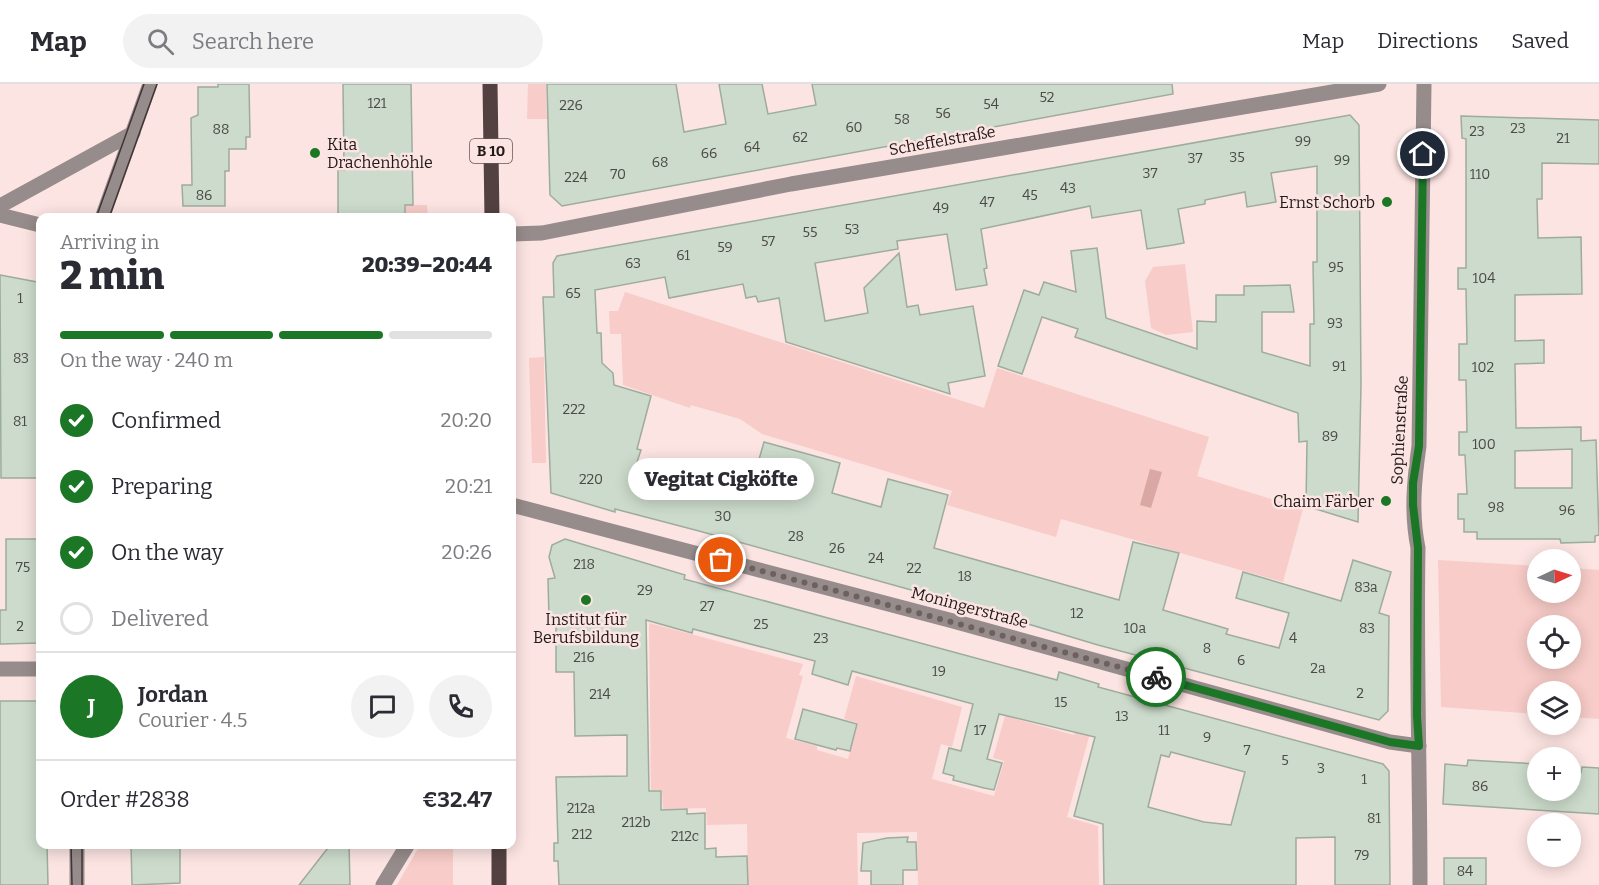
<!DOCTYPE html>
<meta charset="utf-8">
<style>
:root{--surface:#fff;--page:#f2f2f3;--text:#2b2b33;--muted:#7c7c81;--line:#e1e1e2;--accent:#1b7726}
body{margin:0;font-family:Bitter,serif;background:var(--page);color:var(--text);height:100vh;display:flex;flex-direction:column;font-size:22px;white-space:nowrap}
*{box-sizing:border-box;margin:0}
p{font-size:20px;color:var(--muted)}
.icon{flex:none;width:33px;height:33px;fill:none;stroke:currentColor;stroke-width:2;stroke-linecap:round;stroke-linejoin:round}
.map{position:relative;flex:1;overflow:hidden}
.panel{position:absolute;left:36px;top:129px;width:480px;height:636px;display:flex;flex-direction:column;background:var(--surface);border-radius:12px;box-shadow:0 3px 15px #0003}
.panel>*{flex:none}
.needle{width:39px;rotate:86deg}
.tools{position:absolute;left:1527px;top:465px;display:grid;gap:12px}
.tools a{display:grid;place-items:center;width:54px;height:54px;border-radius:50%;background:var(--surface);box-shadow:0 3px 15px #0003;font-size:30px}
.pin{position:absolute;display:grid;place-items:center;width:51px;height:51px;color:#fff;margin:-26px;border:3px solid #fff;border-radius:50%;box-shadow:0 2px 6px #0007}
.courier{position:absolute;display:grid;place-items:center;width:60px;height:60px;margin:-30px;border:4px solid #1b7726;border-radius:50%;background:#fff;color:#222;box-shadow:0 2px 8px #0007}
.bubble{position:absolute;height:42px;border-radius:21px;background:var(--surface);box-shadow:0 3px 15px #0003;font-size:20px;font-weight:800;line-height:42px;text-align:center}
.head em{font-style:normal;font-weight:800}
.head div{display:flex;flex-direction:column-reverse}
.head{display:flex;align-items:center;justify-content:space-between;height:102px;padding:0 24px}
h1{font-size:39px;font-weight:800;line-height:45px}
.bar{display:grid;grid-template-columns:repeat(4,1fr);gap:9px 6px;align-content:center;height:72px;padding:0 24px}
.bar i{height:8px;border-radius:4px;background:var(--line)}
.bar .current{background:var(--accent)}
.bar p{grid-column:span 4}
.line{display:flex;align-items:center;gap:15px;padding:0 24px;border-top:2px solid var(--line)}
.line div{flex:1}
.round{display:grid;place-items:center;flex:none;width:63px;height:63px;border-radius:32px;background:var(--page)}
ol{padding:0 24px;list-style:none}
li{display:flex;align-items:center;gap:18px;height:66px}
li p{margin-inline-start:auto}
li .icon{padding:6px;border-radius:50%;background:var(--accent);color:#fff;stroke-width:4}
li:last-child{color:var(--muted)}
li i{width:33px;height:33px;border:3px solid var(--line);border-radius:50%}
header{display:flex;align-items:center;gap:36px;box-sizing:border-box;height:84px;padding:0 30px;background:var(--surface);border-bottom:2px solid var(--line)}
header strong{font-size:28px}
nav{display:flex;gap:33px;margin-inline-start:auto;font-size:21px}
.search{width:420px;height:54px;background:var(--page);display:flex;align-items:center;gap:15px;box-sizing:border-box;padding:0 21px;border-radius:33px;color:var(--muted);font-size:22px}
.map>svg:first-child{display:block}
</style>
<header>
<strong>Map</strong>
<div class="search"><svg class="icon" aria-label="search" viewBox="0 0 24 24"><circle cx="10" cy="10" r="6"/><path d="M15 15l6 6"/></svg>Search here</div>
<nav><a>Map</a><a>Directions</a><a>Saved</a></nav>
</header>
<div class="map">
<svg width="1599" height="801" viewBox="0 0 1599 801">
<rect width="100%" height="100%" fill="#fce4e2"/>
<g fill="#f8ccc8" fill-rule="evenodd">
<path d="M528 0H546L547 35H527Z"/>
<path d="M406 121H427L428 133H406Z"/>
<path d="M1185 180 1193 248 1166 251 1151 244 1145 197 1153 183Z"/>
<path d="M625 208 984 324 997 284 1209 353 1197 392 1303 425 1283 498 1061 435 1056 453 947 421 952 407 762 350 740 335 691 321 690 324 623 301 621 250H610L609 227H618Z"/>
<path d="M544 273 546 379H532L529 274Z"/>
<path d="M1438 476 1537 482 1538 508H1570L1571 484 1599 486V635L1571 633 1570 608H1538L1537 630 1441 623ZM1538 542H1570V574H1538Z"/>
<path d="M649 539 803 580 799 591 803 592 786 654 817 662V666L848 675 858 639 844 635 856 592 962 623 952 663 941 660 932 695 994 712 1004 677 993 674 1005 632 1074 651 1076 646 1090 649 1067 733 1098 742 1099 801H918L917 748 857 749 858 801H748L747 740 707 741 706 724 663 725 662 706H651Z"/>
<path d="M420 761H453V801H397Z"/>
</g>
<path fill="#d9a8a4" d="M1150 385 1162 388 1151 424 1140 421Z"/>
<g fill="#ccdbcb" stroke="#9dac9d" stroke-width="1.5" fill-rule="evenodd">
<path d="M218 0H249L250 53H246V65H229V87H225V122H183L182 101H192L191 34 198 31V3H218Z"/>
<path d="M343 0H411L413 121H405V134L338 131V86H344Z"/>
<path d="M547 0H676L684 48 726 40 719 0H762L768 30 816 21 812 0H1172L1173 10 562 122 550 111Z"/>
<path d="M1350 31 1359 41 1361 301 1358 438 1306 422 1307 357 1299 358 1298 329 1075 253 1078 245 1042 233 1022 290 998 282 1024 206 1039 211 1044 198 1076 208 1071 167 1097 164 1106 234 1197 265V237L1216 238V211H1244V202L1290 201 1294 228H1262V268L1310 282V240H1314L1313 178H1317V82L1271 89 1276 118 1247 123 1245 108 1205 116V120L1178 125 1184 159 1173 161 1147 165 1141 126 1092 134 1090 122 981 145 987 184 984 185 987 201 956 206 947 150 897 157 898 165 815 179 825 237 868 229 864 204 899 169 907 223 918 221 920 231 973 222 985 292 948 299 950 310 786 258 779 214 758 218 756 212 746 214 743 200 669 214 665 193 595 206 597 249H601L602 279 613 289 614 301 651 312 637 365 641 366 637 378 672 387 671 391 749 410 764 358 840 379 832 409 881 423 888 395 948 411 934 464 1119 516 1133 458 1179 469 1163 526 1228 545 1226 550 1279 564 1289 529 1236 514 1243 488 1341 517 1353 476 1391 488 1379 529 1389 532 1388 627 1379 636 1098 561 958 519 699 447 615 425V428L551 409 543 213H554L553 179 557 172Z"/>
<path d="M1461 32 1599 36V80L1542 79V115H1537L1538 154 1581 153 1582 210 1515 211V257L1544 256V279L1515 280 1516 344 1581 343V357L1596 356 1599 451 1595 452V458L1561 459 1560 455H1477V448H1464V435H1458V410H1467L1465 371H1459V348H1467L1466 296H1459V260H1467L1466 205H1458V184H1466V55L1462 54ZM1572 365V404H1515V367Z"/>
<path d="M0 191 37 198 40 204V394H1Z"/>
<path d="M6 455H40V559L0 560V526H6Z"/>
<path d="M565 455 685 491 684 495 1057 596 1059 588 1099 600 1098 603 1383 680 1389 687 1390 801H1335V753L1296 754V801H1104L1103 740 1074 732 1095 653 999 630 987 675 1002 679 994 706 984 704 953 696 954 692 943 689 949 664 961 667 973 620 852 587 848 601 812 590 815 577 693 545 692 549 646 536 649 707H661V726L687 725V730L705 729V765L716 764V773L747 772 748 801H559L558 777H554V759H558L556 693 627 692V651L575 652 574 588H556V534L549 535 548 495 555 494 549 473 552 461ZM1171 668 1245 688 1231 741 1204 738 1148 723 1161 671 1169 673Z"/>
<path d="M0 617H40V760H47L48 801H0Z"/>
<path d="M803 625 857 640 850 667 837 664 836 666 795 655Z"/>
<path d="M1468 676 1538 680V706H1570V688L1581 689 1582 683 1599 684V730L1443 720 1445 680 1467 682Z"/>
<path d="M908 753 907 758H916L917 786H903V801H871V787H861L863 759 887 754Z"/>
<path d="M131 760H180V799L132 801Z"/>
<path d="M331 760H349L350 801H299Z"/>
<rect x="1444" y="774" width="42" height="27"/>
</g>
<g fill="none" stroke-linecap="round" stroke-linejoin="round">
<g stroke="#968c8b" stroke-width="15">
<path d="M0 122 133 49"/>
<path d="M0 131 40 141"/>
<path d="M102 134 150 0"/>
<path d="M512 150 542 149 791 100 1379 0"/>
<path d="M512 421 953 537 1390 658 1419 662"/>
<path d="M0 585H40"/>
<path d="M77 760V801"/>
<path d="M383 801 408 760"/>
<path d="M1420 801C1420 689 1416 576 1418 464 1411 429 1414 397 1419 362L1424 0"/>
</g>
<g stroke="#524140" stroke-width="15">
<path d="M490 0 492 134"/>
<path d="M499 760V801"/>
</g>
<g stroke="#413635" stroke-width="1.5">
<path d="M96 134 144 0"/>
<path d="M109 134 157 0"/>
<path d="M71 760 72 801"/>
<path d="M82 801V760"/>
</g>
</g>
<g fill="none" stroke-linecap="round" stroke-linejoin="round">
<path stroke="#6e605f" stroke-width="6" stroke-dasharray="0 10.8" d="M721 476 1156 593"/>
<path stroke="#1b7726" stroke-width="8" d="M1156 593 1390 658 1419 662 1417 632 1418 464 1413 421V399L1419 362 1423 70"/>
</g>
<g fill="#1b7726" stroke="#fce4e2" stroke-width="2">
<circle cx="315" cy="69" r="6"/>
<circle cx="1387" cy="118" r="6"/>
<circle cx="1386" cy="417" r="6"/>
<circle cx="586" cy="516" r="6"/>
</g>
<g text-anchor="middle" stroke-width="5" stroke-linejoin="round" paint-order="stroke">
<g font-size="14" fill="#4c4a45">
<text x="1047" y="18">52</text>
<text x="377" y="24">121</text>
<text x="991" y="25">54</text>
<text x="571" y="26">226</text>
<text x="943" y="34">56</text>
<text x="902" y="40">58</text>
<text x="854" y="48">60</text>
<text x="1518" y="49">23</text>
<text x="221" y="50">88</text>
<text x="1477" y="52">23</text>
<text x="800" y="58">62</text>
<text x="1563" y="59">21</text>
<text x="1303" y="62">99</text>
<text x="752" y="68">64</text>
<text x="709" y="74">66</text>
<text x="1237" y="78">35</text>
<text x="1195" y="79">37</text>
<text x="1342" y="81">99</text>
<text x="660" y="83">68</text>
<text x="1150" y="94">37</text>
<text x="618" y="95">70</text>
<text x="1480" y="95">110</text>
<text x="576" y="98">224</text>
<text x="1068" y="109">43</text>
<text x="204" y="116">86</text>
<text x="1030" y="116">45</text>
<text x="987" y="123">47</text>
<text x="941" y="129">49</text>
<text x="852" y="150">53</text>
<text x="810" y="153">55</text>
<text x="768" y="162">57</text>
<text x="725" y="168">59</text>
<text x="683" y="176">61</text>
<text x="633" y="184">63</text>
<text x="1336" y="188">95</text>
<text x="1484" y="199">104</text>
<text x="573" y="214">65</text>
<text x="20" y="219">1</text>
<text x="1335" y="244">93</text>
<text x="21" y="279">83</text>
<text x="1339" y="287">91</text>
<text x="1483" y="288">102</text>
<text x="574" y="330">222</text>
<text x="20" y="342">81</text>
<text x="1330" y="357">89</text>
<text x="1484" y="365">100</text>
<text x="591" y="400">220</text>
<text x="1496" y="428">98</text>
<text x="1567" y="431">96</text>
<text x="723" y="437">30</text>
<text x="796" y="457">28</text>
<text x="837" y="469">26</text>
<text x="876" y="479">24</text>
<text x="584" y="485">218</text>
<text x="23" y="488">75</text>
<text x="914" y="489">22</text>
<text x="965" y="497">18</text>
<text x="1366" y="508">83a</text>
<text x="645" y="511">29</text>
<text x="707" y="527">27</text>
<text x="1077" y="534">12</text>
<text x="761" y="545">25</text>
<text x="20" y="547">2</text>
<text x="1135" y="549">10a</text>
<text x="1367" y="549">83</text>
<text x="821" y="559">23</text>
<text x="1293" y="559">4</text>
<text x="1207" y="569">8</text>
<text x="584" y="578">216</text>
<text x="1241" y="581">6</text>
<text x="1318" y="589">2a</text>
<text x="939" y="592">19</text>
<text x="1360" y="614">2</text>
<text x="600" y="615">214</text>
<text x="1061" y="623">15</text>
<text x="1122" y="637">13</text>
<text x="980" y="651">17</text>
<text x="1164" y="651">11</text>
<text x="1207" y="658">9</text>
<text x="1247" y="671">7</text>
<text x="1285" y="681">5</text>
<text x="1321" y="689">3</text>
<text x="1364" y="700">1</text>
<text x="1480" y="707">86</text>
<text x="581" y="729">212a</text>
<text x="1374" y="739">81</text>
<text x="636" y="743">212b</text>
<text x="582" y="755">212</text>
<text x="685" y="757">212c</text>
<text x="1362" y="776">79</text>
<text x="1465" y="792">84</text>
</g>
<rect fill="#fce4e2" stroke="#635655" stroke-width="1.5" x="470" y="55" width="42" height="24" rx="4.5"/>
<g font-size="15" font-weight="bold" fill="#211918">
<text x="491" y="72">B 10</text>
</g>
<g font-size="16" fill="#211918" stroke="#fce4e2">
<text transform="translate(942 56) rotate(-10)" y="6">Scheffelstraße</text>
<text transform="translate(1399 346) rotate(-87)" y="6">Sophienstraße</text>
<text transform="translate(970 523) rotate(15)" y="6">Moningerstraße</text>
</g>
<g font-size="16" fill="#211918" stroke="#fce4e2" text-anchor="end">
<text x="327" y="66" text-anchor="start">Kita<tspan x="327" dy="18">Drachenhöhle</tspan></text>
<text x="1375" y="124">Ernst Schorb</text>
<text x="1374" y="423">Chaim Färber</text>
<text x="586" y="541" text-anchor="middle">Institut für<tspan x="586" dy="18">Berufsbildung</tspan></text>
</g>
</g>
</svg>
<div class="tools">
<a><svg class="needle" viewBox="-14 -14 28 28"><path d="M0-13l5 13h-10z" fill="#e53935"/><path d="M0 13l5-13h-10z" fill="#7c7c81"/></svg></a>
<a><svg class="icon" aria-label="locate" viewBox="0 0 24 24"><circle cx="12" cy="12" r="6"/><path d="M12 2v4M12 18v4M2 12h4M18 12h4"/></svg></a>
<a><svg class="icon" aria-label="layers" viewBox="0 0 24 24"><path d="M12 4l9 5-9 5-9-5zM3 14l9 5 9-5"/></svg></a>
<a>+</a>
<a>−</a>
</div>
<div class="pin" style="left:721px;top:476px;background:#ea580c"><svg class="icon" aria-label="bag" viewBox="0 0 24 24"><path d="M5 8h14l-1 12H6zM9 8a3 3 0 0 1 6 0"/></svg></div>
<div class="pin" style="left:1423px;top:70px;background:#1f2937"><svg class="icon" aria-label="home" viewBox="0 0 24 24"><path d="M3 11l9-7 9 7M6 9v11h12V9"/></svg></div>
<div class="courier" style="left:1156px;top:593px"><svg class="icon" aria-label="bike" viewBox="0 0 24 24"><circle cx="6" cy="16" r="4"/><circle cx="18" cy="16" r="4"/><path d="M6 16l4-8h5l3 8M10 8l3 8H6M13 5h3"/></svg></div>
<div class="bubble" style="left:628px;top:374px;width:186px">Vegitat Cigköfte</div>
<section class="panel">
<div class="head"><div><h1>2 min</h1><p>Arriving in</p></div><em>20:39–20:44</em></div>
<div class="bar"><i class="current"></i><i class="current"></i><i class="current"></i><i></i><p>On the way · 240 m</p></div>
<ol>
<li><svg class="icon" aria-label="check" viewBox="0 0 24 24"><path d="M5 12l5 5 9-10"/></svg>Confirmed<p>20:20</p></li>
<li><svg class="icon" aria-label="check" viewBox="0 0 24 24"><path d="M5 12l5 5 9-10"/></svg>Preparing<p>20:21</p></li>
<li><svg class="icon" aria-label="check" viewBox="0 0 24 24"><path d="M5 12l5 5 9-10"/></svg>On the way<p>20:26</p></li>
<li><i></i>Delivered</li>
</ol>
<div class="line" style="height:108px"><b class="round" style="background:var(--accent);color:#fff">J</b><div><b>Jordan</b><p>Courier · 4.5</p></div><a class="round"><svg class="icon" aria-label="chat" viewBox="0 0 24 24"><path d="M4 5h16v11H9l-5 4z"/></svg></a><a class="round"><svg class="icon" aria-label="phone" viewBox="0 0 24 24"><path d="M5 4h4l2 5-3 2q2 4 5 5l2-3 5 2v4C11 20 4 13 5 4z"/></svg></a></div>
<div class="line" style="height:78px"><div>Order #2838</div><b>€32.47</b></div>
</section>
</div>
